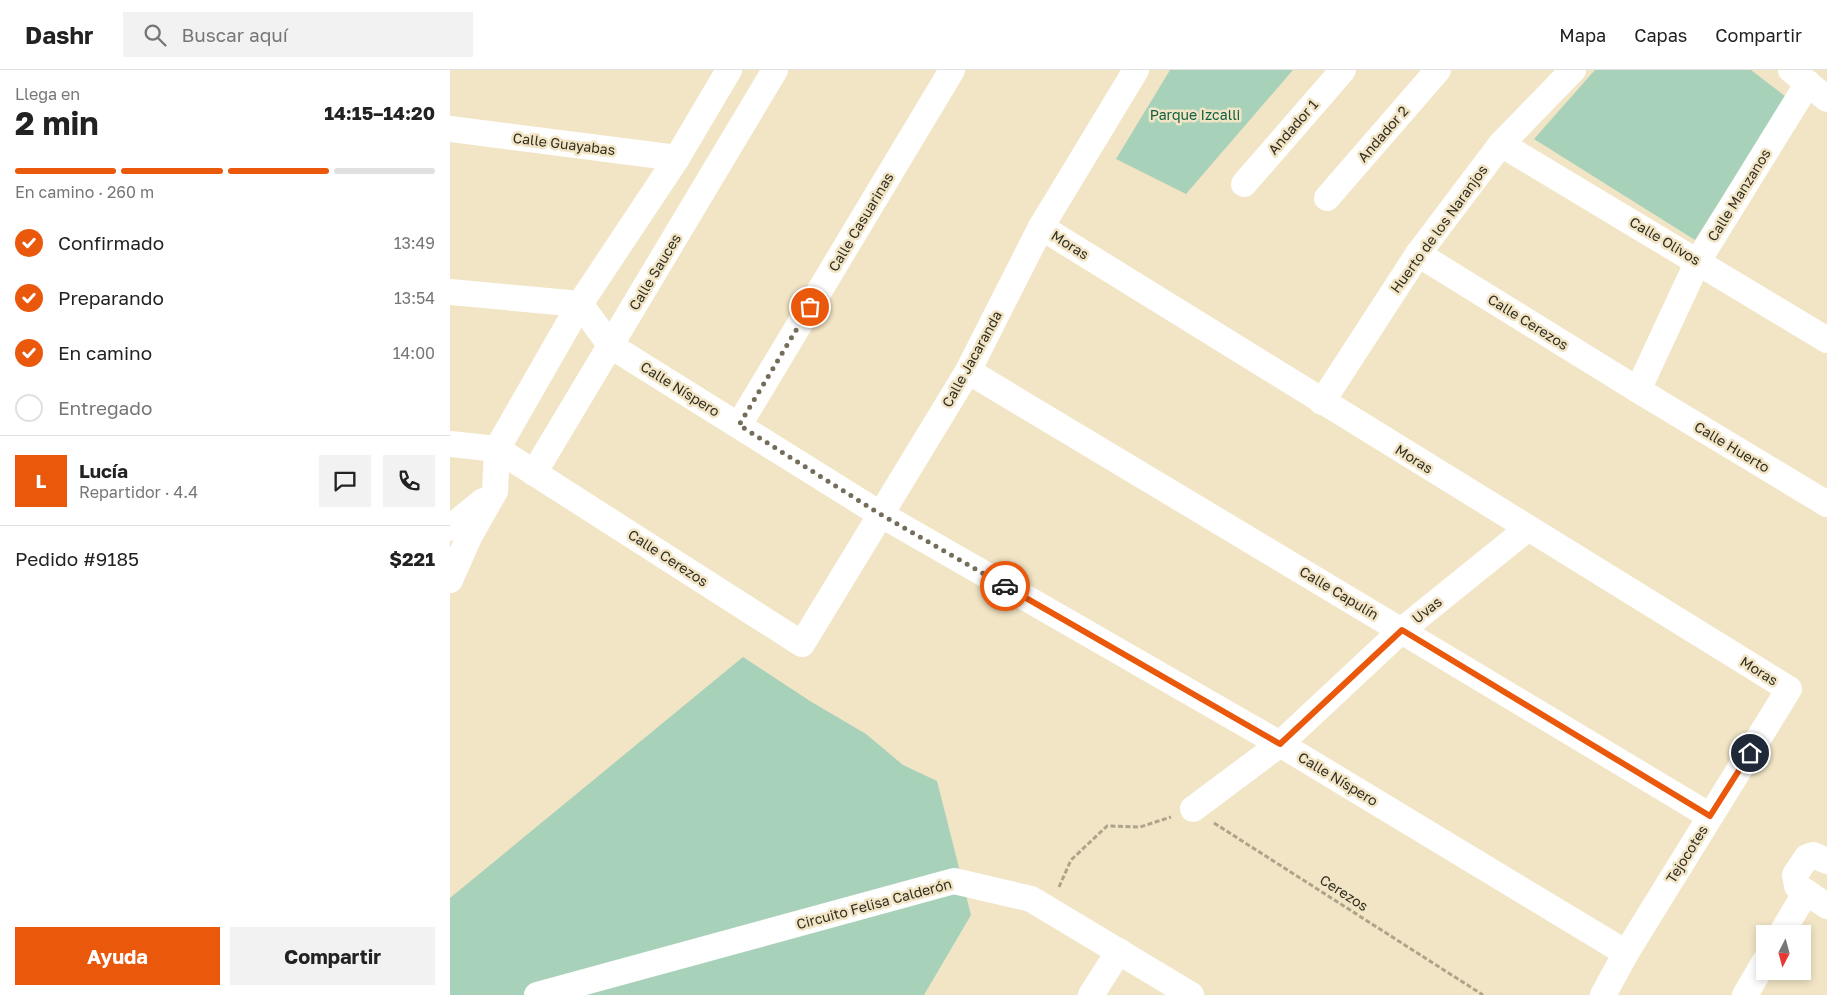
<!DOCTYPE html>
<html lang="es">
<meta charset="utf-8">
<style>
:root{--surface:#fff;--page:#f2f2f2;--text:#222;--muted:#767676;--line:#e0e0e0;--accent:#ea580c}
body{margin:0;font-family:"Golos Text",sans-serif;background:var(--page);color:var(--text);height:100vh;display:flex;flex-direction:column;font-size:19px;white-space:nowrap}
*{box-sizing:border-box;margin:0}
p{font-size:16px;color:var(--muted)}
.icon{flex:none;width:28px;height:28px;fill:none;stroke:currentColor;stroke-width:2;stroke-linecap:round;stroke-linejoin:round}
.map{position:relative;flex:1;overflow:hidden}
.details{display:flex;flex-direction:column;background:var(--surface);width:450px}
.details>*{flex:none}
.needle{width:32px;rotate:186deg}
.buttons{position:absolute;left:1306px;top:855px;display:grid;gap:10px}
.buttons a{display:grid;place-items:center;width:55px;height:55px;border-radius:0px;background:var(--surface);box-shadow:0 2px 8px #0003;font-size:25px}
.pin{position:absolute;display:grid;place-items:center;width:42px;height:42px;color:#fff;margin:-21px;border:2px solid #fff;border-radius:50%;box-shadow:0 1px 5px #0007}
.courier{position:absolute;display:grid;place-items:center;width:50px;height:50px;margin:-25px;border:4px solid #ea580c;border-radius:50%;background:#fff;color:#222;box-shadow:0 1px 6px #0007}
.headline em{font-style:normal;font-weight:700}
.headline div{display:flex;flex-direction:column-reverse}
.headline{display:flex;align-items:center;justify-content:space-between;height:85px;padding:0 15px}
h1{font-size:32px;font-weight:700;line-height:38px}
.bar{display:grid;grid-template-columns:repeat(4,1fr);gap:8px 5px;align-content:center;height:60px;padding:0 15px}
.bar i{height:6px;border-radius:4px;background:var(--line)}
.bar .selected{background:var(--accent)}
.bar p{grid-column:span 4}
.line{display:flex;align-items:center;gap:12px;padding:0 15px;border-top:1px solid var(--line)}
.line div{flex:1}
.round{display:grid;place-items:center;flex:none;width:52px;height:52px;border-radius:0px;background:var(--page)}
ol{padding:0 15px;list-style:none}
li{display:flex;align-items:center;gap:15px;height:55px}
li p{margin-inline-start:auto}
li .icon{padding:5px;border-radius:50%;background:var(--accent);color:#fff;stroke-width:4}
li:last-child{color:var(--muted)}
li i{width:28px;height:28px;border:2px solid var(--line);border-radius:50%}
.primary-button{display:flex;gap:10px;margin-top:auto;padding:10px 15px}
.primary-button a{flex:1;height:58px;border-radius:0px;background:var(--accent);color:#fff;font-size:20px;font-weight:700;line-height:58px;text-align:center}
.primary-button a+a{background:var(--page);color:var(--text)}
header{display:flex;align-items:center;gap:30px;box-sizing:border-box;height:70px;padding:0 25px;background:var(--surface);border-bottom:1px solid var(--line)}
header strong{font-size:24px}
nav{display:flex;gap:28px;margin-inline-start:auto;font-size:18px}
.search{width:350px;height:45px;background:var(--page);display:flex;align-items:center;gap:12px;box-sizing:border-box;padding:0 18px;border-radius:0px;color:var(--muted);font-size:19px}
main{display:flex;flex:1;min-height:0}
.map>svg:first-child{display:block}
</style>
<header>
<strong>Dashr</strong>
<div class="search"><svg class="icon" aria-label="search" viewBox="0 0 24 24"><circle cx="10" cy="10" r="6"/><path d="M15 15l6 6"/></svg>Buscar aquí</div>
<nav><a>Mapa</a><a>Capas</a><a>Compartir</a></nav>
</header>
<main>
<section class="details">
<div class="headline"><div><h1>2 min</h1><p>Llega en</p></div><em>14:15–14:20</em></div>
<div class="bar"><i class="selected"></i><i class="selected"></i><i class="selected"></i><i></i><p>En camino · 260 m</p></div>
<ol>
<li><svg class="icon" aria-label="check" viewBox="0 0 24 24"><path d="M5 12l5 5 9-10"/></svg>Confirmado<p>13:49</p></li>
<li><svg class="icon" aria-label="check" viewBox="0 0 24 24"><path d="M5 12l5 5 9-10"/></svg>Preparando<p>13:54</p></li>
<li><svg class="icon" aria-label="check" viewBox="0 0 24 24"><path d="M5 12l5 5 9-10"/></svg>En camino<p>14:00</p></li>
<li><i></i>Entregado</li>
</ol>
<div class="line" style="height:90px"><b class="round" style="background:var(--accent);color:#fff">L</b><div><b>Lucía</b><p>Repartidor · 4.4</p></div><a class="round"><svg class="icon" aria-label="chat" viewBox="0 0 24 24"><path d="M4 5h16v11H9l-5 4z"/></svg></a><a class="round"><svg class="icon" aria-label="phone" viewBox="0 0 24 24"><path d="M5 4h4l2 5-3 2q2 4 5 5l2-3 5 2v4C11 20 4 13 5 4z"/></svg></a></div>
<div class="line" style="height:65px"><div>Pedido #9185</div><b>$221</b></div>
<div class="primary-button"><a>Ayuda</a><a>Compartir</a></div>
</section>
<div class="map">
<svg width="1377" height="925" viewBox="0 0 1377 925">
<rect width="100%" height="100%" fill="#f1e5c5"/>
<g fill="#a8d1ba">
<path d="M720 0H843L736 124 666 89Z"/>
<path d="M1145 0H1301L1336 27 1245 170 1084 69Z"/>
<path d="M293 587 360 631 416 664 453 695 487 711 521 845 474 925H0V828Z"/>
</g>
<g fill="none" stroke-linecap="round" stroke-linejoin="round">
<g stroke="#ada48b" stroke-width="3" stroke-dasharray="5 2.5" stroke-linecap="butt">
<path d="M764 753 1033 925"/>
<path d="M609 817 621 790 657 756 690 757 721 747"/>
</g>
<g stroke="#fff" stroke-width="26">
<path d="M1341 0 1377 29"/>
<path d="M0 59 227 88"/>
<path d="M1051 74 1377 270"/>
<path d="M794 114 893 0"/>
<path d="M877 128 988 0"/>
<path d="M591 157 1339 619 1176 883 1153 925"/>
<path d="M968 184 1188 320 1377 434"/>
<path d="M0 222 130 234 161 276 430 444 830 674 1176 883"/>
<path d="M518 301 1260 746"/>
<path d="M1188 320 1248 191 1358 13"/>
<path d="M872 332 968 184 1051 74 1123 0"/>
<path d="M289 355 502 0"/>
<path d="M0 374 47 379 352 574 518 301 591 157 686 0"/>
<path d="M84 403 325 0"/>
<path d="M0 458 33 431"/>
<path d="M0 510 20 465 45 421 47 379 130 234 227 88 279 0"/>
<path d="M743 739 830 674 952 560 1077 459"/>
<path d="M1377 791 1363 785 1357 787 1345 805 1347 816 1377 836"/>
<path d="M1331 864 1356 822"/>
<path d="M87 925 504 811 581 829 741 925"/>
<path d="M641 925 669 881"/>
<path d="M1295 925 1315 891"/>
</g>
</g>
<g fill="none" stroke-linecap="round" stroke-linejoin="round">
<path stroke="#746d5a" stroke-width="5" stroke-dasharray="0 9" d="M360 237 289 355 430 444 555 516"/>
<path stroke="#ea580c" stroke-width="6" d="M555 516 830 674 952 560 1260 746 1300 683"/>
</g>
<g text-anchor="middle" stroke-width="5" stroke-linejoin="round" paint-order="stroke">
<g font-size="14" fill="#106141" stroke="#f1e5c5">
<text x="745" y="50">Parque Izcalli</text>
</g>
<g font-size="14" fill="#312d21" stroke="#f1e5c5">
<text transform="translate(843 57) rotate(-49)" y="5">Andador 1</text>
<text transform="translate(933 64) rotate(-49)" y="5">Andador 2</text>
<text transform="translate(114 74) rotate(7)" y="5">Calle Guayabas</text>
<text transform="translate(1289 125) rotate(-58)" y="5">Calle Manzanos</text>
<text transform="translate(411 152) rotate(-59)" y="5">Calle Casuarinas</text>
<text transform="translate(989 159) rotate(-54)" y="5">Huerto de los Naranjos</text>
<text transform="translate(1215 171) rotate(31)" y="5">Calle Olivos</text>
<text transform="translate(620 175) rotate(32)" y="5">Moras</text>
<text transform="translate(205 202) rotate(-59)" y="5">Calle Sauces</text>
<text transform="translate(1078 252) rotate(32)" y="5">Calle Cerezos</text>
<text transform="translate(522 289) rotate(-61)" y="5">Calle Jacaranda</text>
<text transform="translate(230 319) rotate(32)" y="5">Calle Níspero</text>
<text transform="translate(1282 377) rotate(31)" y="5">Calle Huerto</text>
<text transform="translate(964 389) rotate(32)" y="5">Moras</text>
<text transform="translate(218 488) rotate(33)" y="5">Calle Cerezos</text>
<text transform="translate(889 523) rotate(31)" y="5">Calle Capulín</text>
<text transform="translate(977 540) rotate(-39)" y="5">Uvas</text>
<text transform="translate(1309 601) rotate(32)" y="5">Moras</text>
<text transform="translate(888 709) rotate(31)" y="5">Calle Níspero</text>
<text transform="translate(1237 784) rotate(-58)" y="5">Tejocotes</text>
<text transform="translate(894 823) rotate(33)" y="5">Cerezos</text>
<text transform="translate(424 834) rotate(-15)" y="5">Circuito Felisa Calderón</text>
</g>
</g>
</svg>
<div class="buttons">
<a><svg class="needle" viewBox="-14 -14 28 28"><path d="M0-13l5 13h-10z" fill="#e53935"/><path d="M0 13l5-13h-10z" fill="#767676"/></svg></a>
</div>
<div class="pin" style="left:360px;top:237px;background:#ea580c"><svg class="icon" aria-label="bag" viewBox="0 0 24 24"><path d="M5 8h14l-1 12H6zM9 8a3 3 0 0 1 6 0"/></svg></div>
<div class="pin" style="left:1300px;top:683px;background:#1f2937"><svg class="icon" aria-label="home" viewBox="0 0 24 24"><path d="M3 11l9-7 9 7M6 9v11h12V9"/></svg></div>
<div class="courier" style="left:555px;top:516px"><svg class="icon" aria-label="car" viewBox="0 0 24 24"><path d="M5 17H2v-5l4-1 3-4h7l3 4 3 1v5h-3M9 17h6M6 11h13"/><circle cx="7" cy="17" r="2"/><circle cx="17" cy="17" r="2"/></svg></div>
</div>
</main>
